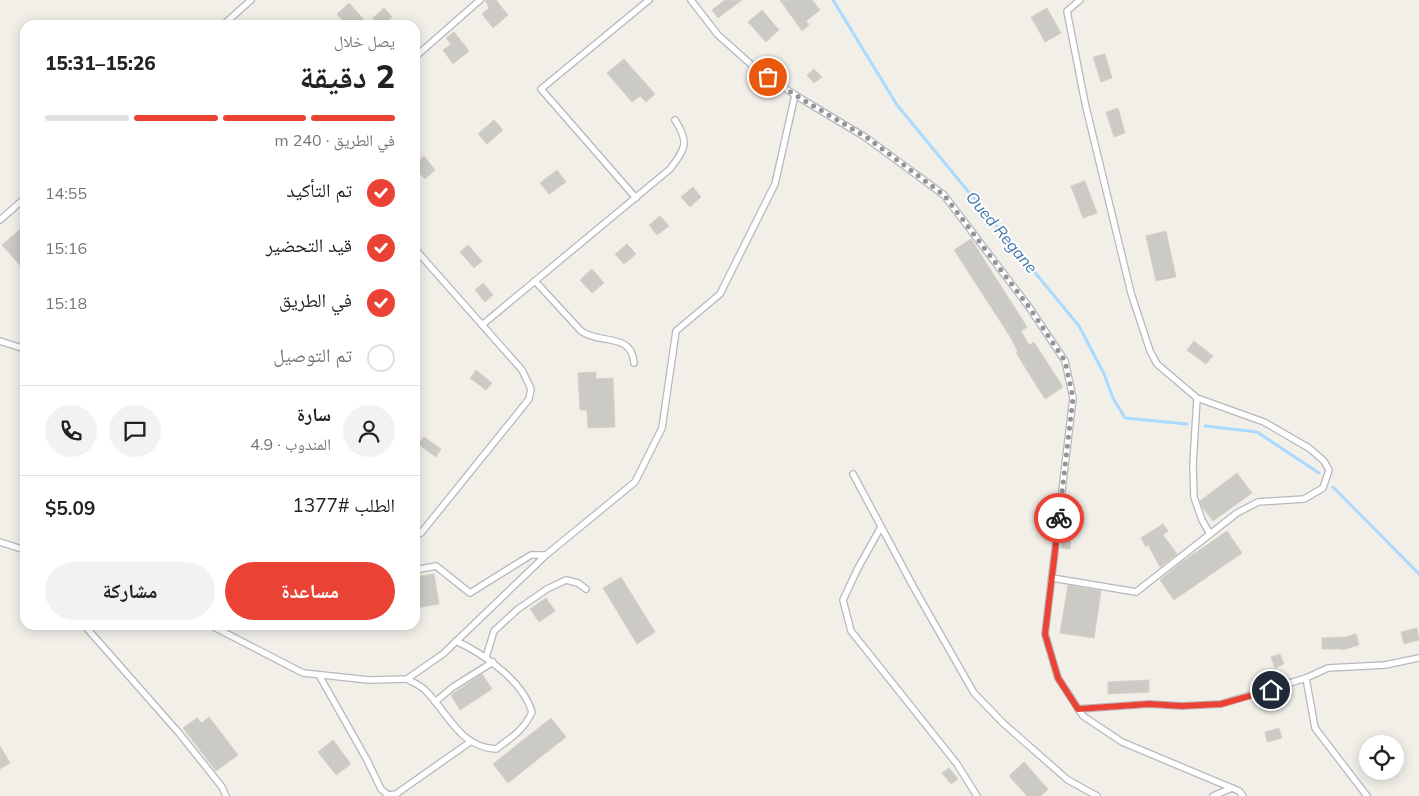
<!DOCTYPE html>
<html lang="ar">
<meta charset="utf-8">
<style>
:root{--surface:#fff;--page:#f2f2f2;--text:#222;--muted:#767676;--line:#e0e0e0;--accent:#ea4335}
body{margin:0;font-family:Mulish,"Noto Naskh Arabic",sans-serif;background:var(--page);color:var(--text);direction:rtl;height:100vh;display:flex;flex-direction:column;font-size:19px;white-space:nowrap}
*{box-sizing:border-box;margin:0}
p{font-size:16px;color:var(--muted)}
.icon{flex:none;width:28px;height:28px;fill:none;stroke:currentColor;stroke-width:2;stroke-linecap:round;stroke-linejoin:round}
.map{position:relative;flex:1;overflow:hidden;direction:ltr}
.sheet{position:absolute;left:20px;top:20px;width:400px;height:610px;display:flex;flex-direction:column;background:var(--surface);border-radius:15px;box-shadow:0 2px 12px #0003;direction:rtl}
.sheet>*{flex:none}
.fabs{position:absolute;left:1359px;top:735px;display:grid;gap:10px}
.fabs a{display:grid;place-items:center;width:45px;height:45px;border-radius:50%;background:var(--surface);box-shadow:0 2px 12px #0003;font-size:25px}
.pin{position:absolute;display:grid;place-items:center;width:42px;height:42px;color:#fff;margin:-21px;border:2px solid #fff;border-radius:50%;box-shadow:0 1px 5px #0007}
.courier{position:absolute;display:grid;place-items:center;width:50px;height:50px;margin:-25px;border:4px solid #ea4335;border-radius:50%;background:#fff;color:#222;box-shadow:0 1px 6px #0007}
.overview em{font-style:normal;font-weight:800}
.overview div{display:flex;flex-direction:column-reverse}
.overview{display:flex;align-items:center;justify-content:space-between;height:85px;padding:0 25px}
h1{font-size:32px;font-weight:800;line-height:38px}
.bar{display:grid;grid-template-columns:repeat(4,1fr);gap:8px 5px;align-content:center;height:60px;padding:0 25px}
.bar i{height:6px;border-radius:4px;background:var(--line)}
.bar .current{background:var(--accent)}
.bar p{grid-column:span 4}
.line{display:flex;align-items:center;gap:12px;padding:0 25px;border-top:1px solid var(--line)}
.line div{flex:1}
.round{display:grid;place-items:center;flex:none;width:52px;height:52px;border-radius:26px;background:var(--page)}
ol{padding:0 25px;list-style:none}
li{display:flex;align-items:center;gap:15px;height:55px}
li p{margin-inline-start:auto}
li .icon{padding:5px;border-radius:50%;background:var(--accent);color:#fff;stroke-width:4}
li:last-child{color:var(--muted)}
li i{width:28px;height:28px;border:2px solid var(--line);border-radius:50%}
.action{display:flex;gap:10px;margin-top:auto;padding:10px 25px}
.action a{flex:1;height:58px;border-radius:30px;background:var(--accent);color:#fff;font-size:20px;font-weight:800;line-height:58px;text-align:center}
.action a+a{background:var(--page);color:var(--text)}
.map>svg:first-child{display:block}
</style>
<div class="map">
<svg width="1419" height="796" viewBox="0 0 1419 796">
<rect width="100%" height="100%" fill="#f1efe8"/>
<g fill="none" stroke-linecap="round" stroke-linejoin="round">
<g stroke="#aadaff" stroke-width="3">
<path d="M833 0 897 105 1079 326 1104 374 1113 398 1125 418 1187 424"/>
<path d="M1205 426 1257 432 1319 473"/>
<path d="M1333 487 1419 574"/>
</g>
</g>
<g fill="#cccac5" stroke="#d6d1c6">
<path d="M485 0H496L508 15 493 28 482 14 489 8Z"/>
<path d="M725 0H742L718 18 712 10Z"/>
<path d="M780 0H812L820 10 806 21 809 25 802 31Z"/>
<path d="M349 3 365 21 360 25H347L337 14Z"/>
<path d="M384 8 392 17 383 25H379L373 18Z"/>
<path d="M1047 8 1061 33 1045 42 1031 17Z"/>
<path d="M762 10 779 30 766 42 748 22Z"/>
<path d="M454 32 469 51 453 64 443 50 451 44 446 38Z"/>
<path d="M1105 54 1112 78 1101 82 1093 57Z"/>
<path d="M624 59 655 94 646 102 640 96 632 102 607 73Z"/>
<path d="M814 69 822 77 814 83 807 75Z"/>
<path d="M1118 108 1125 133 1114 137 1106 112Z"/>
<path d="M494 120 503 130 487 144 478 134Z"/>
<path d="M424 156 435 170 425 179 415 168V164Z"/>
<path d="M557 170 566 182 549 194 540 183Z"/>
<path d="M1085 181 1097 213 1083 218 1071 186Z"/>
<path d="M693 187 701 197 690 207 681 197Z"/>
<path d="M660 216 669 226 657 235 649 225Z"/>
<path d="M25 225V271L2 245Z"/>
<path d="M1166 231 1176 277 1156 281 1146 236Z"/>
<path d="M971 239 1027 327 1021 331 1029 345 1034 342 1063 387 1045 399 1016 353 1018 352 1011 338 954 250Z"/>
<path d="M627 244 636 254 624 264 615 254Z"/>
<path d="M468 245 482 261 474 268 460 252Z"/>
<path d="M592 269 604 283 592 293 580 280Z"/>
<path d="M483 283 493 295 485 302 475 290Z"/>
<path d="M1194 341 1213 356 1206 364 1187 350Z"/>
<path d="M476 370 492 383 486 390 470 378Z"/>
<path d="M596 372V379L613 378 615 427 588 428 587 410H580L578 373Z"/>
<path d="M424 437 441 449 436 457 418 444Z"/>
<path d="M1237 473 1252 493 1213 521 1202 507 1200 501Z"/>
<path d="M1163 524 1168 531 1163 535 1177 554 1160 567 1148 545 1146 547 1141 538Z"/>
<path d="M1227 531 1242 553 1174 600 1160 580 1182 562Z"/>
<path d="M1062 537 1071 538 1070 549 1061 548Z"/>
<path d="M434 574 439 604 415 608V577Z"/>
<path d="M621 577 655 632 637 644 603 588Z"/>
<path d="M1068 585 1101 591 1094 638 1060 633Z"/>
<path d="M546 598 555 611 539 622 530 609Z"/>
<path d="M1417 628 1419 640 1404 644 1401 632Z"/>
<path d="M1356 634 1359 645 1342 650 1341 649H1322V638L1345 637Z"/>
<path d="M1280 654 1284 664 1275 668 1271 657Z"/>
<path d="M482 674 492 689 460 710 451 695Z"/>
<path d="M1149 680V692L1108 694V682Z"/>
<path d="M209 717 238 755 216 771 183 728 197 718 202 723Z"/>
<path d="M551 718 566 737 508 783 493 764Z"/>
<path d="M1279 728 1282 738 1267 742 1265 732Z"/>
<path d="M333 740 351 764 336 775 318 752Z"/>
<path d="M0 746 10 763 0 769Z"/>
<path d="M1024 762 1048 789 1041 796H1027L1009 776Z"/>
<path d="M949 768 958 779 951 784 942 773Z"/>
</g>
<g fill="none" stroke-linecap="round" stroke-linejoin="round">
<defs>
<g id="service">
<path d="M691 0 718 35 755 68 795 95 865 137 944 195 1029 307 1065 361 1073 398 1045 634 1058 678 1083 716 1122 742 1239 791 1243 796"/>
<path d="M223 25 251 0"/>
<path d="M415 57 480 0"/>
<path d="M636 198 541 89 649 0"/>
<path d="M0 220 25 198"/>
<path d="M415 249 522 370 531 389 529 399 421 533 415 528"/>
<path d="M535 281 581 331C600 345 632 332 634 363"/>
<path d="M482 325 670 169C685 149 690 143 675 120"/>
<path d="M0 341 25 349"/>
<path d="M1197 398 1193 464 1194 497 1202 520 1210 534"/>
<path d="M853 474 914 588 974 693 1004 724 1068 780 1097 796"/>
<path d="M881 527 858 568 843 600 851 631 957 764 977 796"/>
<path d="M0 542 25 550"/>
<path d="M415 570 436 566 470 593 531 555H546"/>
<path d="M1052 578 1136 592 1237 513 1258 502 1304 499 1323 488 1329 470 1324 461 1309 448 1264 422 1197 398 1157 364 1150 351 1131 293 1085 103 1067 11 1080 0"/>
<path d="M84 625 179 733 222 787 226 796"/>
<path d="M210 625 303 673 369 680 407 679 443 654 546 555 635 482 662 428 676 331 720 294 775 184 795 95"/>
<path d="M486 657 494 631 518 609 547 589 566 580 578 583 586 589"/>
<path d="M319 675 367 760 381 789 388 795 396 794 470 742"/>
<path d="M1306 678 1315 728 1367 796"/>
<path d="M407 679C414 683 422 686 427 692 449 715 460 747 496 749 511 738 524 730 532 712 523 681 484 654 456 641"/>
<path d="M435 702 453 687 493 662"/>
<path d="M1078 709 1149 704 1182 706 1221 704 1306 678 1328 668 1385 665 1419 658"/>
<path d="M1213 796 1232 788"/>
</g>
</defs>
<use href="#service" stroke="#b5b8bc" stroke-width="8"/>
<use href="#service" stroke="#fff" stroke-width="5.5"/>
</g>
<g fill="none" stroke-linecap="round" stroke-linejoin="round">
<path stroke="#929495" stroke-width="5" stroke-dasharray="0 9" d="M768 77 795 95 866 137 944 195 1029 307 1065 361 1073 398 1059 518"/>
<path stroke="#ea4335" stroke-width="6" d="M1059 518 1045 634 1058 678 1078 709 1149 704 1182 706 1221 704 1271 690"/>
</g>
<g text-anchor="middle" stroke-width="4" stroke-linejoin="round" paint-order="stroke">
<g font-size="16" font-style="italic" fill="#4174aa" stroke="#fff">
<text transform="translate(1002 232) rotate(50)" y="6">Oued Regane</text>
</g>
</g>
</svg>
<div class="fabs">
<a><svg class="icon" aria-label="locate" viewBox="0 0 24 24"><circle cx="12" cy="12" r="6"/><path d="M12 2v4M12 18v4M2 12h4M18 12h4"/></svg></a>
</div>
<div class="pin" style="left:768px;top:77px;background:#ea580c"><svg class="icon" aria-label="bag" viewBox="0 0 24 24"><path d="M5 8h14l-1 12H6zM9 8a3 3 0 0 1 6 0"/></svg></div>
<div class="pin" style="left:1271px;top:690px;background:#1f2937"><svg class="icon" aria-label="home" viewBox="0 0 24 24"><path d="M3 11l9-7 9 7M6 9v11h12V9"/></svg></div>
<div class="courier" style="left:1059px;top:518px"><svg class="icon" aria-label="bike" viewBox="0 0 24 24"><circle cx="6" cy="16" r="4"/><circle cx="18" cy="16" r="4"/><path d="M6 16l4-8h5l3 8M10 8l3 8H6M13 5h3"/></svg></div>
<section class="sheet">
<div class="overview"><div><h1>2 دقيقة</h1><p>يصل خلال</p></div><em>15:26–15:31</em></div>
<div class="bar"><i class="current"></i><i class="current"></i><i class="current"></i><i></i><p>في الطريق · 240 m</p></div>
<ol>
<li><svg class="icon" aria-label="check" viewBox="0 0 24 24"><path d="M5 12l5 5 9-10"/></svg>تم التأكيد<p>14:55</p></li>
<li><svg class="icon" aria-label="check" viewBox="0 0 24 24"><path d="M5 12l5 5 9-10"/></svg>قيد التحضير<p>15:16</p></li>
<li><svg class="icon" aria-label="check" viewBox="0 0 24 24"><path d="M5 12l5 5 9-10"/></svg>في الطريق<p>15:18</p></li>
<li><i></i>تم التوصيل</li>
</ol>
<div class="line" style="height:90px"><a class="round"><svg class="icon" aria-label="person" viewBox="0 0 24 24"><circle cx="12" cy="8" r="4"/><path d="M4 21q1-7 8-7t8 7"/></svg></a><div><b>سارة</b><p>المندوب · 4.9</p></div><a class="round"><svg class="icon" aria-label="chat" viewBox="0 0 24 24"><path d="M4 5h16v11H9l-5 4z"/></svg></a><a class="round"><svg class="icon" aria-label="phone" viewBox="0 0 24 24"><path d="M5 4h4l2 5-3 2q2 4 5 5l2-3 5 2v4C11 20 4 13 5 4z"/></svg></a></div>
<div class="line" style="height:65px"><div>الطلب #1377</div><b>$5.09</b></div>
<div class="action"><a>مساعدة</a><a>مشاركة</a></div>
</section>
</div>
